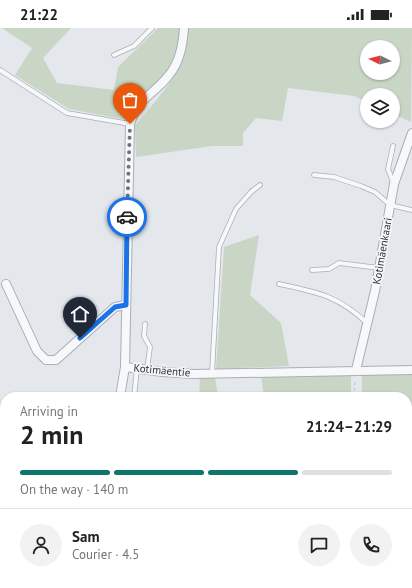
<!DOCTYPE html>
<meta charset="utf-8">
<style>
:root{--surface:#fff;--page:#f2f2f2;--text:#222;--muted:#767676;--line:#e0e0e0;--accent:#0f766e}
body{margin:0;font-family:"PT Sans",sans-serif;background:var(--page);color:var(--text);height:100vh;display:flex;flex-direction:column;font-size:15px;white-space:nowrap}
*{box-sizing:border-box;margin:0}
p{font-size:13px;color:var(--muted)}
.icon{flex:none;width:22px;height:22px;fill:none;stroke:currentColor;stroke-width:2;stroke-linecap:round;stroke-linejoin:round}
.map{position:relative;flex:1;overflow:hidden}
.sheet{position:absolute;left:0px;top:364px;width:412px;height:196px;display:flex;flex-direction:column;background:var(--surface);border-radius:16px 16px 0 0;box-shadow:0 1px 3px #0004}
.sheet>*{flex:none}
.needle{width:26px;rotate:276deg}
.fabs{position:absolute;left:360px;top:12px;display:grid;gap:8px}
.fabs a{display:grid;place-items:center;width:40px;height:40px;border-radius:50%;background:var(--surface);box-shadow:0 1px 3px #0004;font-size:20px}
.pin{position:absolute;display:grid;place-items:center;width:34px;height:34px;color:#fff;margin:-41px -17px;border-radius:50% 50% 50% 0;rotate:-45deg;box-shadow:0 0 4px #0007}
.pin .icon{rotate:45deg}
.courier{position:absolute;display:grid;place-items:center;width:40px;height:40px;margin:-20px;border:3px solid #1a73e8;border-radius:50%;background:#fff;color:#222;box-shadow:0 1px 5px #0007}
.overview em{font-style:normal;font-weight:700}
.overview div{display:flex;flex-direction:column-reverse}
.overview{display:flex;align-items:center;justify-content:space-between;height:68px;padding:0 20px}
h1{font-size:26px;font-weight:700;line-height:30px}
.bar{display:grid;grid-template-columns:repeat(4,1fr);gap:6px 4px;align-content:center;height:48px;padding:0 20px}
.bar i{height:5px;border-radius:3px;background:var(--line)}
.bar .selected{background:var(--accent)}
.bar p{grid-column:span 4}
.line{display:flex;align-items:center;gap:10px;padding:0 20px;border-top:1px solid var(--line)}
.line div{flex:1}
.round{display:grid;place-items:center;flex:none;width:42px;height:42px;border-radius:21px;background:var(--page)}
.status{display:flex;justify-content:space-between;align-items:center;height:28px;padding:0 20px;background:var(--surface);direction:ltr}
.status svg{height:11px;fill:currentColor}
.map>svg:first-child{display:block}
</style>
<div class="status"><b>21:22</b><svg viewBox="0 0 49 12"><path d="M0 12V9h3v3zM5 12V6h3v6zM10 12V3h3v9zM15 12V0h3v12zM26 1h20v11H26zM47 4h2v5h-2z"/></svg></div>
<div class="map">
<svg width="412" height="560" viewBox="0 0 412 560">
<rect width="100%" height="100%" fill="#e4e7ec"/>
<g fill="#c9d6c5" fill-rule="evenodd">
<path d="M2 0H71L43 30 57 55 114 62 118 39 158 0H181L177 26 165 46 135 77 127 92 69 81 15 47 32 20Z"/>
<path d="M188 0H412L411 94 393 86V67H367V74L354 68 288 60 282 93 256 90 243 105V118H212L136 129 135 97C160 68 188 40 188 0ZM367 19H393V45H367Z"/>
<path d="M259 207 250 267 281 295 289 338 216 341 224 219Z"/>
<path d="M362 344H412V486L407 497V369H362Z"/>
<path d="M351 346V369H264L261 348Z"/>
<path d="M200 349H215L218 369H199Z"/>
<path d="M40 555H182L179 560H38Z"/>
<path d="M186 555H320L322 560H186Z"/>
<path d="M330 555H382L380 560H333Z"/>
</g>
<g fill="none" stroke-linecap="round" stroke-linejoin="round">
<defs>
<g id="service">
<path d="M114 27 134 18 152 0"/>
<path d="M0 42 67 85 130 96"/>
<path d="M393 118 388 141 393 154"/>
<path d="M314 147 334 149 361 158 375 164 390 177 412 182"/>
<path d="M312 242 329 241 339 235 379 240"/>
<path d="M279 256C317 264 339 268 368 296"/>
<path d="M145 296 144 308 150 319 147 342"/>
<path d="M212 345 219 219 236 181 251 164 260 157"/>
<path d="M134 369 137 341"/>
</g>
<g id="minor">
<path d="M184 0C183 17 180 34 169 47 154 67 139 68 130 96L125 339 163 344 193 346 412 342"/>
<path d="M6 256 37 323 46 332H56L115 279 126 277"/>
<path d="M356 342 375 263 394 156 412 105"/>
<path d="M120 369 125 339"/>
<path d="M0 552 5 551"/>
</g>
<g id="secondary">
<path d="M407 521 412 510"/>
<path d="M389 560 391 555"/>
</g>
</defs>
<use href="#service" stroke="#a9aeb7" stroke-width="5.5"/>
<use href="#minor" stroke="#a9aeb7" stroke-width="10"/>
<use href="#secondary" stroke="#a9aeb7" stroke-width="12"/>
<g stroke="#c2c5cb" stroke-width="1" stroke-dasharray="3 3" stroke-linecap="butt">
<path d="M354 369 355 352"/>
<path d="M246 555 251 558 268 555"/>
<path d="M326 555 328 560"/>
</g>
<use href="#service" stroke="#f7f8fa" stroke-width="4"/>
<use href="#minor" stroke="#f7f8fa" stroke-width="8"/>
<use href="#secondary" stroke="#fff" stroke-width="11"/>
</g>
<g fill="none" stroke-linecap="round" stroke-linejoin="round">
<path stroke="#6c737f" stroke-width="4" stroke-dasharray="0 7.2" d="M127 189 130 96"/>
<path stroke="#1a73e8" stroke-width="5" d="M80 310 115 279 126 277 127 189"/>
</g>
<g text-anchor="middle" stroke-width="3.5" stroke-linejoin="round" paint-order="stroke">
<g font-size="11" fill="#2b3445" stroke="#f4f6f9">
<text transform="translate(382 223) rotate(-80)" y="4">Kotimäenkaari</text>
<text transform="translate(162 342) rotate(5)" y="4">Kotimäentie</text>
</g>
</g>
</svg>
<div class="fabs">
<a><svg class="needle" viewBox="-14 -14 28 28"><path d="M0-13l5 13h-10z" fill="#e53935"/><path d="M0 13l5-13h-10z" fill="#767676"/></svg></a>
<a><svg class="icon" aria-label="layers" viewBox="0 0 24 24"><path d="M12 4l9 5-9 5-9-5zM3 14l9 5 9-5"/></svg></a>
</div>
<div class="pin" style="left:130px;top:96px;background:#ea580c"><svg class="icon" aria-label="bag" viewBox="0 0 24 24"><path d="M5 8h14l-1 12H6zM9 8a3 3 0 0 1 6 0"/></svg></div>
<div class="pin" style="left:80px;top:310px;background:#1f2937"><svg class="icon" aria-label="home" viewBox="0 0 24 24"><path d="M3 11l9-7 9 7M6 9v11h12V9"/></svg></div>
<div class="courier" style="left:127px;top:189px"><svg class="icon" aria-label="car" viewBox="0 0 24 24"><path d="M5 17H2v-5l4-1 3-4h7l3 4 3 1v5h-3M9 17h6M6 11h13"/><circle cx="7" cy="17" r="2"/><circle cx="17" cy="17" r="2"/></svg></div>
<section class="sheet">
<div class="overview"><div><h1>2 min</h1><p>Arriving in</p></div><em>21:24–21:29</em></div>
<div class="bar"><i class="selected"></i><i class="selected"></i><i class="selected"></i><i></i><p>On the way · 140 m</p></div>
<div class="line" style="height:72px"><a class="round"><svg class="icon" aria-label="person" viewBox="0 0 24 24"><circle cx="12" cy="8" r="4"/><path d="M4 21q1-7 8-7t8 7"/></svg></a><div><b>Sam</b><p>Courier · 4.5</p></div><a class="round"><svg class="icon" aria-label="chat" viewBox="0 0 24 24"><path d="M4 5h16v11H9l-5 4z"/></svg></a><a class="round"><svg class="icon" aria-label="phone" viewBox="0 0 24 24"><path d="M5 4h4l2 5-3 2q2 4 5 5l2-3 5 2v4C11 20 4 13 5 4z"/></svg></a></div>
</section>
</div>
